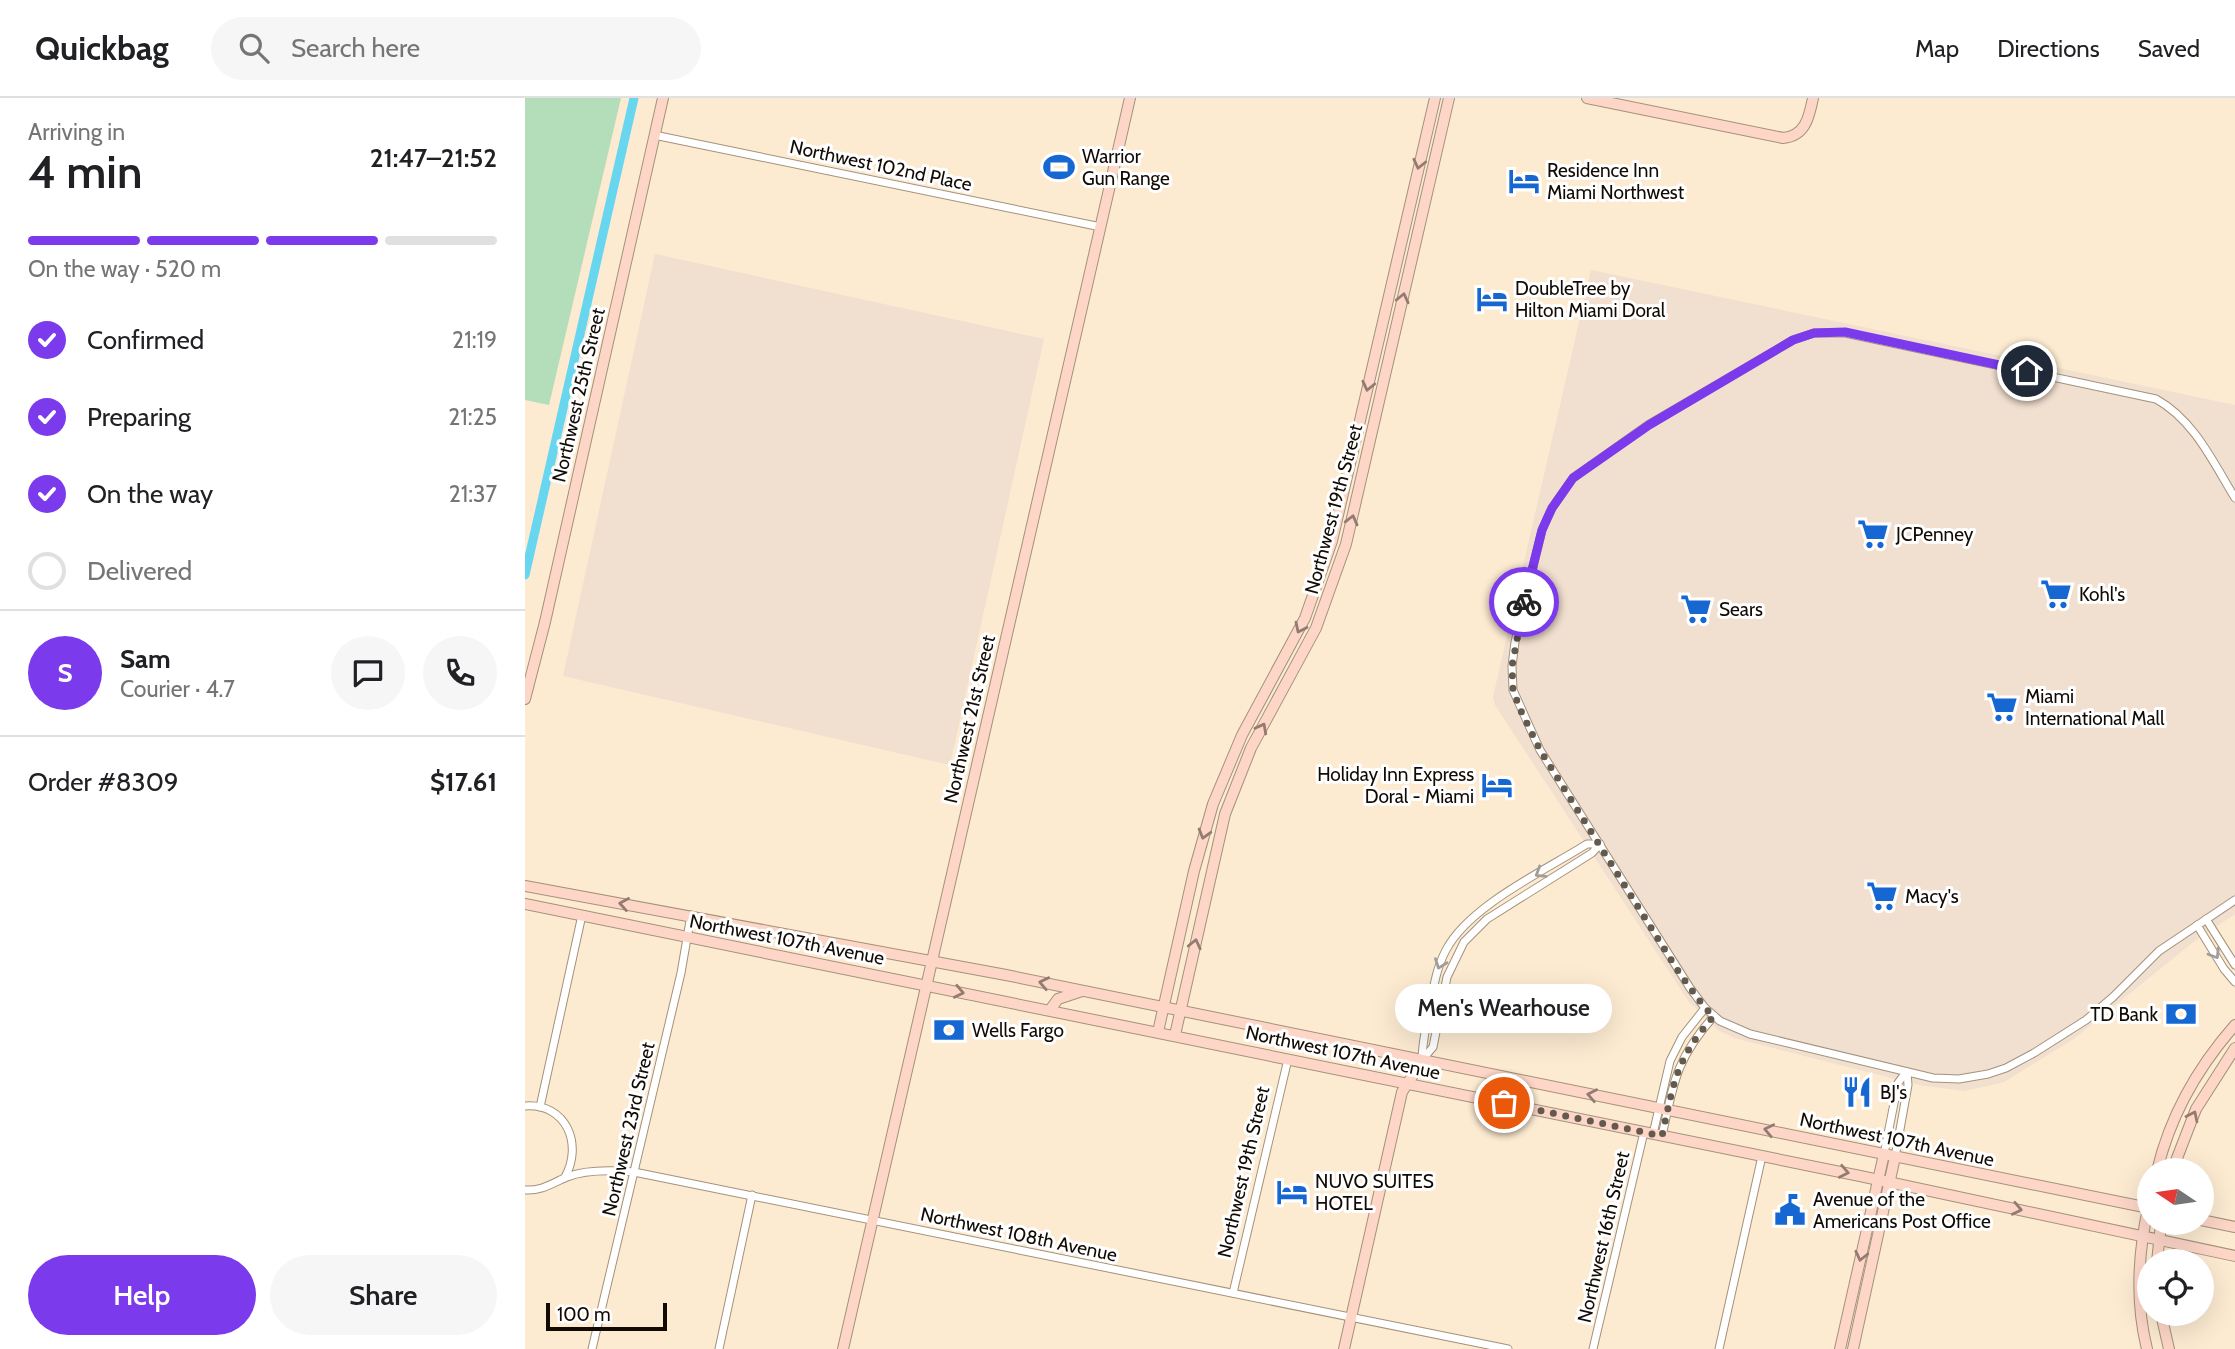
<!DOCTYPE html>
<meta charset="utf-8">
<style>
:root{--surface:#fff;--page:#f6f6f6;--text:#202124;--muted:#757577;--line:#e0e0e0;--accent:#7c3aed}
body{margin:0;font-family:Cabin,sans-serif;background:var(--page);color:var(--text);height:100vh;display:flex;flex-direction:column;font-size:26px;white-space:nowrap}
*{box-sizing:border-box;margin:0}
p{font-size:23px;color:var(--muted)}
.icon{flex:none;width:38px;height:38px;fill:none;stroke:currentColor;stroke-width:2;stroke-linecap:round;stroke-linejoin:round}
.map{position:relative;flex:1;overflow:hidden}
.panel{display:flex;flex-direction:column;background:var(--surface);width:525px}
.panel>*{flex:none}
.needle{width:46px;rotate:283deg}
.buttons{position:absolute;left:1612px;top:1060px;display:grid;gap:14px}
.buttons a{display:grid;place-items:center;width:77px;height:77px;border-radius:50%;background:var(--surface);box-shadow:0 7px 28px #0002;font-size:35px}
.scale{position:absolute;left:21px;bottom:18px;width:121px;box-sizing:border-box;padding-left:7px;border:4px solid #110b04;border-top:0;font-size:19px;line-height:24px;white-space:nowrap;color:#110b04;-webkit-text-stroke:5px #fff;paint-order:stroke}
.pin{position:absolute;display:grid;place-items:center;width:60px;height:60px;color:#fff;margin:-30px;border:4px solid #fff;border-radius:50%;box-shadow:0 2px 7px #0007}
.courier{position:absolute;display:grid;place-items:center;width:70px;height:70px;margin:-35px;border:5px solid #7c3aed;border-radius:50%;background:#fff;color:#222;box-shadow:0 2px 9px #0007}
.bubble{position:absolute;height:49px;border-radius:24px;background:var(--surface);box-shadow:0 7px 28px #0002;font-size:23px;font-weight:600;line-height:49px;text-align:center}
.head em{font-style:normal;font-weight:600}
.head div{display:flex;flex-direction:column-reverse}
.head{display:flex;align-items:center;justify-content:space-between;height:119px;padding:0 28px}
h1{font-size:46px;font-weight:600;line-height:52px}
.bar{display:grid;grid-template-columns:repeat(4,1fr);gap:10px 7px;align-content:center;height:84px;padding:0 28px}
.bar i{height:9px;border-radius:5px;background:var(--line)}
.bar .selected{background:var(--accent)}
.bar p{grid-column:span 4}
.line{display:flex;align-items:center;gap:18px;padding:0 28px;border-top:2px solid var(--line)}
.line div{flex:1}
.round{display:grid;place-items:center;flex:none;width:74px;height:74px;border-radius:37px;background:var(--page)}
ol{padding:0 28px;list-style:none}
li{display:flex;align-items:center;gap:21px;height:77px}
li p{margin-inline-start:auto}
li .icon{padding:7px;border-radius:50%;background:var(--accent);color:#fff;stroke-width:4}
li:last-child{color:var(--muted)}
li i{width:38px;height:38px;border:4px solid var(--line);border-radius:50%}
.primary-button{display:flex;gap:14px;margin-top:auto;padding:14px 28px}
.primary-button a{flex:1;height:80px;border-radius:42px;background:var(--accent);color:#fff;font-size:28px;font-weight:600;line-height:80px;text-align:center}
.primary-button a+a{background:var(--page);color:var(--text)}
header{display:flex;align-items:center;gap:42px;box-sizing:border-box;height:98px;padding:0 35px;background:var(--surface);border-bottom:2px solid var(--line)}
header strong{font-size:33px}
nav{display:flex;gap:38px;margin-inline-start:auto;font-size:24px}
.search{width:490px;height:63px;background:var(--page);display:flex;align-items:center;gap:18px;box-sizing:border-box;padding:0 24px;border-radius:38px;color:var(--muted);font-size:26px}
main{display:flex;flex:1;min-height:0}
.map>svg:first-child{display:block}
</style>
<header>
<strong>Quickbag</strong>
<div class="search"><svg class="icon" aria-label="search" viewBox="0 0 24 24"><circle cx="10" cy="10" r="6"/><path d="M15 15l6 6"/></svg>Search here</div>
<nav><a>Map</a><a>Directions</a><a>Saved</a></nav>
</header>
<main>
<section class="panel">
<div class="head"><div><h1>4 min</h1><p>Arriving in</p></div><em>21:47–21:52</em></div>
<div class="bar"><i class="selected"></i><i class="selected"></i><i class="selected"></i><i></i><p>On the way · 520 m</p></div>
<ol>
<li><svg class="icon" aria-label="check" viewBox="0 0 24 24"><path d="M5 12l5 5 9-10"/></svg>Confirmed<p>21:19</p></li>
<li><svg class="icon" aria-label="check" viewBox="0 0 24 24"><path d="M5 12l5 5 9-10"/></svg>Preparing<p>21:25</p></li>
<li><svg class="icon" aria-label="check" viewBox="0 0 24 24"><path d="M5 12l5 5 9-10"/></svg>On the way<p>21:37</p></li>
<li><i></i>Delivered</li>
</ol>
<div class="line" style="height:126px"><b class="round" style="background:var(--accent);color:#fff">S</b><div><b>Sam</b><p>Courier · 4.7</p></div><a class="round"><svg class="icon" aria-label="chat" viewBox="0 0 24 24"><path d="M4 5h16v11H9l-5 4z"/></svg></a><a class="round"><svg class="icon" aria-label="phone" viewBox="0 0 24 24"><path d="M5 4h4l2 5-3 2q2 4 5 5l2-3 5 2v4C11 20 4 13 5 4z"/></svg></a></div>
<div class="line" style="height:91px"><div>Order #8309</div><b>$17.61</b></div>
<div class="primary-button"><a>Help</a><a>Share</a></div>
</section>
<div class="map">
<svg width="1710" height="1251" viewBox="0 0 1710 1251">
<rect width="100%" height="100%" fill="#fcead1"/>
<g fill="#f1dfcf">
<path d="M130 156 519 241 425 667 38 578Z"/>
<path d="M1066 172 1710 307V816L1667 845 1550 940 1479 984 1440 993 1394 987 1209 940 1193 932 1164 904 970 607 968 599Z"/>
</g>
<path fill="#b4ddb9" d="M0 0H96L24 307 0 302Z"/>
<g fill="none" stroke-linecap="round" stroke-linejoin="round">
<path stroke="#69d6f0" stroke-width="9" d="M0 477 109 0"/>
<defs>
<g id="street">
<path d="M129 37 576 129"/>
<path d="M1710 400C1688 364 1669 322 1631 301L1320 235H1289L1268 242 1123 327 1048 380 1027 410 1017 432 990 544 987 568 988 592 1015 652 1165 890 1180 910 1195 923 1225 936 1408 980 1434 981 1463 976 1481 970 1509 955 1561 922 1588 899 1634 853 1710 802"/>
<path d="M1681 821 1710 867"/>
<path d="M1672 827 1699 871 1710 884"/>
<path d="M897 962 908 949 922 879 939 844 962 821 1067 755 1075 746"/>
<path d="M897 963C897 943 902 924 906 904 909 886 912 869 921 852 944 808 1019 773 1062 746H1075"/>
<path d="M0 1008C42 1005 58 1047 40 1079"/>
<path d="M15 1009 57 817"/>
<path d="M1128 1036 1145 963 1157 939 1180 910"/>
<path d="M1137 1038C1149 983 1151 961 1189 918"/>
<path d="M1359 1056 1373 985 1381 974"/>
<path d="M1370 1059 1383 987 1382 974"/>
<path d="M0 1092C18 1093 27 1085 42 1079 62 1071 87 1072 109 1074L983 1251"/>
<path d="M708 1195 763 961"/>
<path d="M67 1251 156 875 166 817"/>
<path d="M194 1251 227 1097"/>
<path d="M1068 1251 1119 1034"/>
<path d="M1194 1251 1237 1058"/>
</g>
<g id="secondary">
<path d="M1062 0 1258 40C1280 38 1284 20 1288 0"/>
<path d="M0 601 20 524 138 0"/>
<path d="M0 788 481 877 1624 1110"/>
<path d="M0 806 1335 1078 1710 1158"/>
<path d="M525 912 533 901 557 893"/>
<path d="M633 934 669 773 688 706 717 637 780 520 807 443 910 0"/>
<path d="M650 937 700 716 726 650 791 530 821 446 924 0"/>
<path d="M1632 1073C1645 1018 1673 969 1710 927"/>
<path d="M1647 1073 1671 1011 1710 950"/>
<path d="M1676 1122 1710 1129"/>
<path d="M1632 1164 1636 1125"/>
<path d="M1636 1216 1644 1251"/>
<path d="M318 1251 605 0"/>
<path d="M819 1251 877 994 897 963"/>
<path d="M1315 1251 1359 1056"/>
<path d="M1328 1251 1370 1059"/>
<path d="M1622 1251C1610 1203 1613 1154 1624 1106"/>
</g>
</defs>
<use href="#street" stroke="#a3927b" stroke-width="9"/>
<use href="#secondary" stroke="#a3927b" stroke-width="12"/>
<use href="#street" stroke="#fff" stroke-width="7"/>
<use href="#secondary" stroke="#fdd6c8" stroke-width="10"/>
</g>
<defs><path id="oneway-chevron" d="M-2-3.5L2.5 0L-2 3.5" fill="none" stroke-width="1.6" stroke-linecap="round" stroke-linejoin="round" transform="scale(1.75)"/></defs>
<g stroke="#937b70">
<use href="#oneway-chevron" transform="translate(894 66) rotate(103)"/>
<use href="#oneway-chevron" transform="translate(878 200) rotate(-77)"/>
<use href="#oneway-chevron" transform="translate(843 288) rotate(103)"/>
<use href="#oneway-chevron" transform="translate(827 422) rotate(-76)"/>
<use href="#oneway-chevron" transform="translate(775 530) rotate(116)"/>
<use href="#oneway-chevron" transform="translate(737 630) rotate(-62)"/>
<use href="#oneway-chevron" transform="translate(679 736) rotate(106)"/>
<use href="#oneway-chevron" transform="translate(99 806) rotate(-170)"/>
<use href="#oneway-chevron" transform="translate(670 846) rotate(-77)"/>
<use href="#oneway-chevron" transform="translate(519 885) rotate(-168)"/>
<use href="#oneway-chevron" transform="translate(434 894) rotate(12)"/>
<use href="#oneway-chevron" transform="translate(1067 997) rotate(-169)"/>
<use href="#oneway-chevron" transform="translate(1668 1018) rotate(-64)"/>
<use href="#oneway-chevron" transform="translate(1244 1032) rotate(-168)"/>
<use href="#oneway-chevron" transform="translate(1319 1074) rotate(11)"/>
<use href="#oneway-chevron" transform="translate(1492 1111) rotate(12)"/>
<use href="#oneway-chevron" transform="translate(1336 1158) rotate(103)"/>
</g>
<g stroke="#a09d9b">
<use href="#oneway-chevron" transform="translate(1015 775) rotate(148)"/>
<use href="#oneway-chevron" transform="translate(1690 856) rotate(58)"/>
<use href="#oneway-chevron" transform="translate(915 866) rotate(110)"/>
</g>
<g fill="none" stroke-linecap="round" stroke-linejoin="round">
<path stroke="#63594c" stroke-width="7" stroke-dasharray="0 12.6" d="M979 1005 1137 1038C1149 983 1151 961 1189 918L1180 910 1155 876 1015 652 995 611 988 592 987 568 999 504"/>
<path stroke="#7c3aed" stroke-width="9" d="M999 504 1017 432 1027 410 1048 380 1124 327 1268 242 1289 235 1320 234 1502 273"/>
</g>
<defs>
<symbol id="stadium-bare" viewBox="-9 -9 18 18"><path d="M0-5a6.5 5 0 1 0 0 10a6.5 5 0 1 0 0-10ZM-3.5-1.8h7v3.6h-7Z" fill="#1667d1" stroke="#fff" stroke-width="2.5" paint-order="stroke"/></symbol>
<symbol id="hotel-bare" viewBox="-9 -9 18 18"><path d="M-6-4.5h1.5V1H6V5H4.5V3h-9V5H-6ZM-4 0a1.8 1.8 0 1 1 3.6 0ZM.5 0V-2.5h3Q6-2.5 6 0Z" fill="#1667d1" stroke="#fff" stroke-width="2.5" paint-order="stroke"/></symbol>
<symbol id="supermarket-bare" viewBox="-9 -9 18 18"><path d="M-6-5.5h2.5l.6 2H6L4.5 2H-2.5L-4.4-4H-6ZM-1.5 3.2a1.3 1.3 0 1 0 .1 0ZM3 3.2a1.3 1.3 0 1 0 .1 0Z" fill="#1667d1" stroke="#fff" stroke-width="2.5" paint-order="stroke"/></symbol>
<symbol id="bank-bare" viewBox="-9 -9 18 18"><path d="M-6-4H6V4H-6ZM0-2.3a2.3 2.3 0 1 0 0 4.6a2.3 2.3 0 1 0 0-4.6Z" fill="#1667d1" stroke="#fff" stroke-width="2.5" paint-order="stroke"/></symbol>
<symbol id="restaurant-bare" viewBox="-9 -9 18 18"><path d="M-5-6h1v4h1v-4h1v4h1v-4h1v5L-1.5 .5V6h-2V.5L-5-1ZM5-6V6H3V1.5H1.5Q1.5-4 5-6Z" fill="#1667d1" stroke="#fff" stroke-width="2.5" paint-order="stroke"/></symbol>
<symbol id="civic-bare" viewBox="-9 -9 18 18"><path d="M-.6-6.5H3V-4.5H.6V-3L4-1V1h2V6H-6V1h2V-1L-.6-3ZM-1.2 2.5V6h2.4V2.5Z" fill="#1667d1" stroke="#fff" stroke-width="2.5" paint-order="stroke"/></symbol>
</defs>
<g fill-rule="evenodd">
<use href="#stadium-bare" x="512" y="47" width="44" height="44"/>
<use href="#hotel-bare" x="977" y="61" width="44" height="44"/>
<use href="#hotel-bare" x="945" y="179" width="44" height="44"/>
<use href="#supermarket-bare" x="1326" y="414" width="44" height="44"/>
<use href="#supermarket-bare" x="1509" y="474" width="44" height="44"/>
<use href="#supermarket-bare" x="1149" y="489" width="44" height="44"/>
<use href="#supermarket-bare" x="1455" y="587" width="44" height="44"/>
<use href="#hotel-bare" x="950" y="665" width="44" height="44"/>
<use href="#supermarket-bare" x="1335" y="776" width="44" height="44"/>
<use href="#bank-bare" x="1634" y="894" width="44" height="44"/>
<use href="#bank-bare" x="402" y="910" width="44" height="44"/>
<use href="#restaurant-bare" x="1310" y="972" width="44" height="44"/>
<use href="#hotel-bare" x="745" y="1072" width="44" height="44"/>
<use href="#civic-bare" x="1243" y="1090" width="44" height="44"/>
</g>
<g text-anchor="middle" stroke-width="6" stroke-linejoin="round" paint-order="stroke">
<g font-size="19" fill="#110b04" stroke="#fff" text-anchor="start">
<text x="557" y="65">Warrior<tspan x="557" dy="22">Gun Range</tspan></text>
<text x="1022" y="79">Residence Inn<tspan x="1022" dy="22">Miami Northwest</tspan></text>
<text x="990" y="197">DoubleTree by<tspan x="990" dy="22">Hilton Miami Doral</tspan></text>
<text x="1371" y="443">JCPenney</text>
<text x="1554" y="503">Kohl's</text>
<text x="1194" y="518">Sears</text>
<text x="1500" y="605">Miami<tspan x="1500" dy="22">International Mall</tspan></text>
<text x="949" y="683" text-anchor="end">Holiday Inn Express<tspan x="949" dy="22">Doral - Miami</tspan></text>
<text x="1380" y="805">Macy's</text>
<text x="1633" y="923" text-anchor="end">TD Bank</text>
<text x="447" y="939">Wells Fargo</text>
<text x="1355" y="1001">BJ's</text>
<text x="790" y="1090">NUVO SUITES<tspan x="790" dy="22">HOTEL</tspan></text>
<text x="1288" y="1108">Avenue of the<tspan x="1288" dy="22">Americans Post Office</tspan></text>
</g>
<g font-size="19" fill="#110b04" stroke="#fff">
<text transform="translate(356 67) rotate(12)" y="7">Northwest 102nd Place</text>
<text transform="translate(53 297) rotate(-77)" y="7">Northwest 25th Street</text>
<text transform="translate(808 411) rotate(-75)" y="7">Northwest 19th Street</text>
<text transform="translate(444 621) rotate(-77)" y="7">Northwest 21st Street</text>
<text transform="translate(262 841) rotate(11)" y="7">Northwest 107th Avenue</text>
<text transform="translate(818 954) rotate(12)" y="7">Northwest 107th Avenue</text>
<text transform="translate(103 1031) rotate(-77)" y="7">Northwest 23rd Street</text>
<text transform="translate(1372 1041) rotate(12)" y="7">Northwest 107th Avenue</text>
<text transform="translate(718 1074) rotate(-77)" y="7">Northwest 19th Street</text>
<text transform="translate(494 1136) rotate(12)" y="7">Northwest 108th Avenue</text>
<text transform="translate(1078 1139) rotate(-77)" y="7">Northwest 16th Street</text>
</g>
</g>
</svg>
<div class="buttons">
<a><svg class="needle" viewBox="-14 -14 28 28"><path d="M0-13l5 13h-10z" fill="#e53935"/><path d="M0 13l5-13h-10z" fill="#757577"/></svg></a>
<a><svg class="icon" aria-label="locate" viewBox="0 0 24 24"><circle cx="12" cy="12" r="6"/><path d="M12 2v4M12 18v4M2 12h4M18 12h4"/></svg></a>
</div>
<div class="scale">100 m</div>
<div class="pin" style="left:979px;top:1005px;background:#ea580c"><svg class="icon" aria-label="bag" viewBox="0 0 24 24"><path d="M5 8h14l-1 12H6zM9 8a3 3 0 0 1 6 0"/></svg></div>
<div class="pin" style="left:1502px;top:273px;background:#1f2937"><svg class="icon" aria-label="home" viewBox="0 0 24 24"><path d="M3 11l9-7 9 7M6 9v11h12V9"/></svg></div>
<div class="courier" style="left:999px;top:504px"><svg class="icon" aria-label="bike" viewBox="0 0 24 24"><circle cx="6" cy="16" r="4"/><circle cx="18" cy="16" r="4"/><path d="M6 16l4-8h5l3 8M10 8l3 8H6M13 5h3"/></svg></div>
<div class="bubble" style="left:870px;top:886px;width:217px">Men's Wearhouse</div>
</div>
</main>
